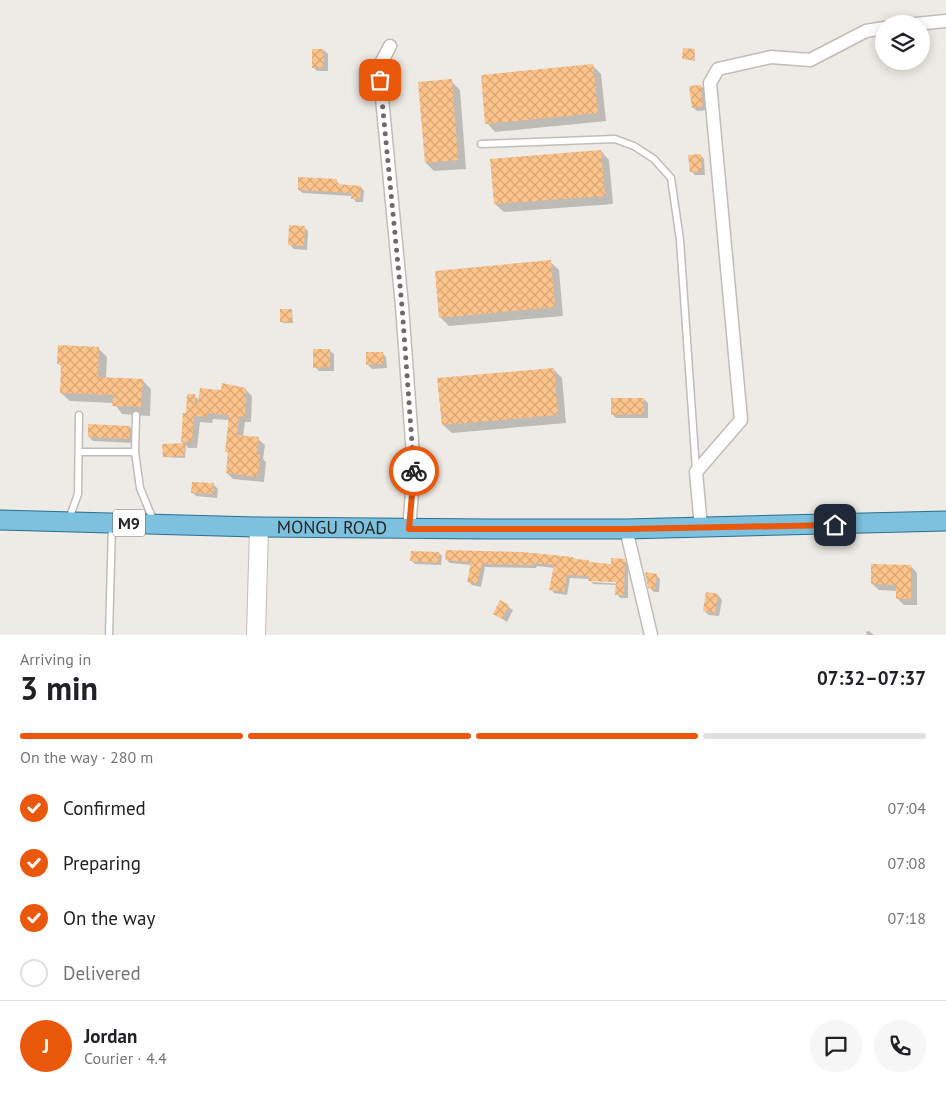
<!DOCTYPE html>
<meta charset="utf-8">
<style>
:root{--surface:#fff;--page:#f6f6f6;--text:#202124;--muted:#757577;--line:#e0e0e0;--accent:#ea580c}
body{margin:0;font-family:"PT Sans",sans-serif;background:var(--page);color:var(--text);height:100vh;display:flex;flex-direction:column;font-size:19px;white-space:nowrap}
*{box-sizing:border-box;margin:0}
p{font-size:16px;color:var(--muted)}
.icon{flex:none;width:28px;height:28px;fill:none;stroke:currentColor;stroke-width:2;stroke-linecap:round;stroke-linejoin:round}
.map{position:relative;height:635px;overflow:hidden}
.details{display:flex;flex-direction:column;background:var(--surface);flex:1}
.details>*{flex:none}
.buttons{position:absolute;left:875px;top:15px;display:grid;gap:10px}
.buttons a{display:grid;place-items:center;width:55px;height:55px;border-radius:50%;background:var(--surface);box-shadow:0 2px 12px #0003;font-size:25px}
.pin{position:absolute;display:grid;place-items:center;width:42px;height:42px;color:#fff;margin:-21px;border-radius:10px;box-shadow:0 2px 8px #0006}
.courier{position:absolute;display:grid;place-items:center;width:50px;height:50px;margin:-25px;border:4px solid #ea580c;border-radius:50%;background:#fff;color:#222;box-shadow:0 1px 6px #0007}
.head em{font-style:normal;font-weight:800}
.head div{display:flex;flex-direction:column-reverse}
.head{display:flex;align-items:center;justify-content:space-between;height:85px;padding:0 20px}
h1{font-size:32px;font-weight:800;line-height:38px}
.bar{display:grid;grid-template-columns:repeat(4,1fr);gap:8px 5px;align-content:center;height:60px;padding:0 20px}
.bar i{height:6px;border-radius:4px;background:var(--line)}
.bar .selected{background:var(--accent)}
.bar p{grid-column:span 4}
.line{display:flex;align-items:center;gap:12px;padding:0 20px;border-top:1px solid var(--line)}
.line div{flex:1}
.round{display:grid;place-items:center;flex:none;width:52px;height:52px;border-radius:26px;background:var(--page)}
ol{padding:0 20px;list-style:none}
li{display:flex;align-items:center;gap:15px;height:55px}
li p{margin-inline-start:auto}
li .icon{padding:5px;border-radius:50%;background:var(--accent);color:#fff;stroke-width:4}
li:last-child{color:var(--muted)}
li i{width:28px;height:28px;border:2px solid var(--line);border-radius:50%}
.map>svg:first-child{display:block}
</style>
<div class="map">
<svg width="946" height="635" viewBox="0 0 946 635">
<defs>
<pattern id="building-cross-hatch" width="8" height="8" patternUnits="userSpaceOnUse" patternTransform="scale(1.25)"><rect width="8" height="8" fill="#fcc38b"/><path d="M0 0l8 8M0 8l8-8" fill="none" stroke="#d8a778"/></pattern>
</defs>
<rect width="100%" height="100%" fill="#eeeae5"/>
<g fill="#0003" fill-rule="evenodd">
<path d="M324 50 328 54V71H317L313 67Z"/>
<path d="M694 50 695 61 684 59Z"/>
<path d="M592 65 601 74 606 121 495 132 487 123Z"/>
<path d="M451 81 460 90 466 169 434 171 426 163Z"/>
<path d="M701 86 705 90 707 110 697 111 693 107Z"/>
<path d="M601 151 609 160 613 204 504 212 495 204Z"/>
<path d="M700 155 704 159 705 175H695L691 171Z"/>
<path d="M336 180 340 185 361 187 364 191 363 202H356L352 196 303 193 299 190Z"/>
<path d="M304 227 308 231 307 250 294 249 290 245Z"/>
<path d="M550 262 559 270 563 316 449 326 440 317Z"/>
<path d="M292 310 293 323H283L281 321Z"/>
<path d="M98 348 107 357 106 378 142 380 151 389 150 416 122 414 114 403 70 401 61 393 62 367 58 363Z"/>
<path d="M329 350 334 354V371H319L315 367Z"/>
<path d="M382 353 386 357 387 368 372 369 368 365Z"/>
<path d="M553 369 562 378 566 423 452 433 443 425Z"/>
<path d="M246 390 252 396 251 422H245L243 437 258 439 265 445 263 459 266 462 264 482 233 479 227 473 229 420 213 419 212 423 200 422 197 448H188L186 445 185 458 164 457 185 444 182 442 187 414 194 396 200 401 222 392Z"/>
<path d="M644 399 648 403V418H616L612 414Z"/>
<path d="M130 427 134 431 133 443 93 441 89 437Z"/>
<path d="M214 485 218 489 217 498 196 496 192 492Z"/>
<path d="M439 553 442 556 441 565 415 564 412 561Z"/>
<path d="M573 558 591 564 612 565 624 560 628 564V598H620L617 594V585L593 584 590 579 570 578 567 595 554 593 551 589 555 568 537 566 536 568 485 567 481 587 472 585 468 581 472 565 450 563 447 560ZM592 580 622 582V584L592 582Z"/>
<path d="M911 566 917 573V605H904L897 598V591L879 590 872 584Z"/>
<path d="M656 575 660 579 659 592H654L649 587Z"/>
<path d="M707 594 718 595 722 600 719 616 709 615 704 611Z"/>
<path d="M501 602 513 610 507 622 495 614Z"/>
<path d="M869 631 874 635H867L866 632Z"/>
</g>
<g fill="url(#building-cross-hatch)">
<path d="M683 48 695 49 694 60 682 59Z"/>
<path d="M312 49H324V67L312 68Z"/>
<path d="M593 64 598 113 485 124 481 75Z"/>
<path d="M452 79 458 160 425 163 418 82Z"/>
<path d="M701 85 703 106 692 108 689 86Z"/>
<path d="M601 150 605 196 494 204 490 159Z"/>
<path d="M701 154 702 171 690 172 688 155Z"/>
<path d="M298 177 337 179V184L361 186 360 199H351V193L298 190Z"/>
<path d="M289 225 305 226 304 246 288 245Z"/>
<path d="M551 260 555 307 439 318 435 271Z"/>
<rect x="280" y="309" width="12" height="13"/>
<path d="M58 345 99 347 98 377 143 379 141 407 112 406 113 395 60 393 61 364H57Z"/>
<path d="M313 349H330V367L313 368Z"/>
<path d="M366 352H383V364L366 365Z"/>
<path d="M554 368 558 415 442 425 437 378Z"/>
<path d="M222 383 246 388 245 417 239 416 237 435 259 437 257 454 260 455 258 477 226 473 228 452H225L229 415 207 413V417L194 416 192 442H181L183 413H186L187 394H195V406V403H198L200 388 221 390Z"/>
<path d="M611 398H644V414L611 415Z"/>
<path d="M88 424 130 426 129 439 88 437Z"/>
<path d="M185 443 184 456 163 457 162 444Z"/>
<path d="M192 482 214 483 213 494 191 493Z"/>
<path d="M446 550 522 552 573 557V559L589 560V562L611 564V558L625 559 624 595H615L616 582 588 581 589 576 567 575 564 592 549 590 554 565 533 563V565L482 564 477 584 467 582 471 562 445 560Z"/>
<path d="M411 551 439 552V563L410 561Z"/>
<path d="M871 564 911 565V599H896V585L871 584Z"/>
<path d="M645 572 657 574 655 589 648 588Z"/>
<path d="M706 592 718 594 715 613 703 611Z"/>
<path d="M500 600 509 605 502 619 493 614Z"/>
</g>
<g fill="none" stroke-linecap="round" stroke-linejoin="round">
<defs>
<g id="lane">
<path d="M481 144 615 139 634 146 654 159 671 178 680 240 696 470"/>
<path d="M136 415 135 452 140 488 154 522"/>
<path d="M79 452H135"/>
<path d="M69 519 78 494 79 415"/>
<path d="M109 635 112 524"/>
</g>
<g id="street">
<path d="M915 24 946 21"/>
<path d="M390 46 379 67 402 306 414 469 409 529"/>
<path d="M701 527 696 472 741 420 710 83 718 69 771 57 810 60 866 31 884 28"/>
<path d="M626 529 651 635"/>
</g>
<path id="secondary" d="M256 635 259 527"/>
<g id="primary">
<path id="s1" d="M0 520 259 527 488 529H626L946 521"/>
</g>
</defs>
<use href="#lane" stroke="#c0bcb8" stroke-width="9"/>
<use href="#street" stroke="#c0bcb8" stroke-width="15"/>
<use href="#secondary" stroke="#c0bcb8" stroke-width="20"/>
<use href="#primary" stroke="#286f8f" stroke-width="21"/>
<use href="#lane" stroke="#fff" stroke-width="6"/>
<use href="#street" stroke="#fff" stroke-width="12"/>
<use href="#secondary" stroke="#fff" stroke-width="18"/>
<use href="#primary" stroke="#7ec1df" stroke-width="19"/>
</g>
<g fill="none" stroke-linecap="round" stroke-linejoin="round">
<path stroke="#6d6a67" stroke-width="5" stroke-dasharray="0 9" d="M380 80 402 306 414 471"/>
<path stroke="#ea580c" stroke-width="6" d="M414 471 409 529H626L835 525"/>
</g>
<g text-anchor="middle" stroke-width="4" stroke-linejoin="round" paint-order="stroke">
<rect fill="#fff" stroke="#686665" stroke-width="1" x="113" y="509.5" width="32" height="27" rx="4"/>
<g font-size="16" font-weight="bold" fill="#272523">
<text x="129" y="529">M9</text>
</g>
<g font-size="18" fill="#272523" stroke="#fff">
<text dy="6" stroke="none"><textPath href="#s1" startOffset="332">MONGU ROAD</textPath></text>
</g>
</g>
</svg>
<div class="buttons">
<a><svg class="icon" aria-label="layers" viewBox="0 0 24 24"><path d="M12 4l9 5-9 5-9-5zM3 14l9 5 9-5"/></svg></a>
</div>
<div class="pin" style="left:380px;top:80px;background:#ea580c"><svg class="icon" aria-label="bag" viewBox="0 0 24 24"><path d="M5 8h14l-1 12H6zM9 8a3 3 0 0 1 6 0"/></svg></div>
<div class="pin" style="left:835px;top:525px;background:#1f2937"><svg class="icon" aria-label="home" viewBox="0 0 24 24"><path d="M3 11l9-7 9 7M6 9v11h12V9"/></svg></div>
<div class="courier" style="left:414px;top:471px"><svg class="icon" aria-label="bike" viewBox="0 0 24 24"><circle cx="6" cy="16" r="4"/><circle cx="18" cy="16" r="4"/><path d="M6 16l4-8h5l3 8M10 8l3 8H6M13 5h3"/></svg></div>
</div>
<section class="details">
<div class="head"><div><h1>3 min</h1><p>Arriving in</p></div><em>07:32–07:37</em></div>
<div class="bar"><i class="selected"></i><i class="selected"></i><i class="selected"></i><i></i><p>On the way · 280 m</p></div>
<ol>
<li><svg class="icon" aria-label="check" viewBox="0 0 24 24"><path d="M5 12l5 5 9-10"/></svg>Confirmed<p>07:04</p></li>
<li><svg class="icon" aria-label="check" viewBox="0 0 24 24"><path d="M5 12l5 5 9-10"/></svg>Preparing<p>07:08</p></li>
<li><svg class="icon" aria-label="check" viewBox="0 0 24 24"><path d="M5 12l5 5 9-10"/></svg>On the way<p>07:18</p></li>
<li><i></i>Delivered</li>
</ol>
<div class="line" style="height:90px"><b class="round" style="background:var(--accent);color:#fff">J</b><div><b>Jordan</b><p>Courier · 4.4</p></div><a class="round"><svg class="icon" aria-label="chat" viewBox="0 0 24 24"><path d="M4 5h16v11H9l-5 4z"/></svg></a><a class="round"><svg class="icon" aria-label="phone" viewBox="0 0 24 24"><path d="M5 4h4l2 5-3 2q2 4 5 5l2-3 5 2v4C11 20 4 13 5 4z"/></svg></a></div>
</section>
